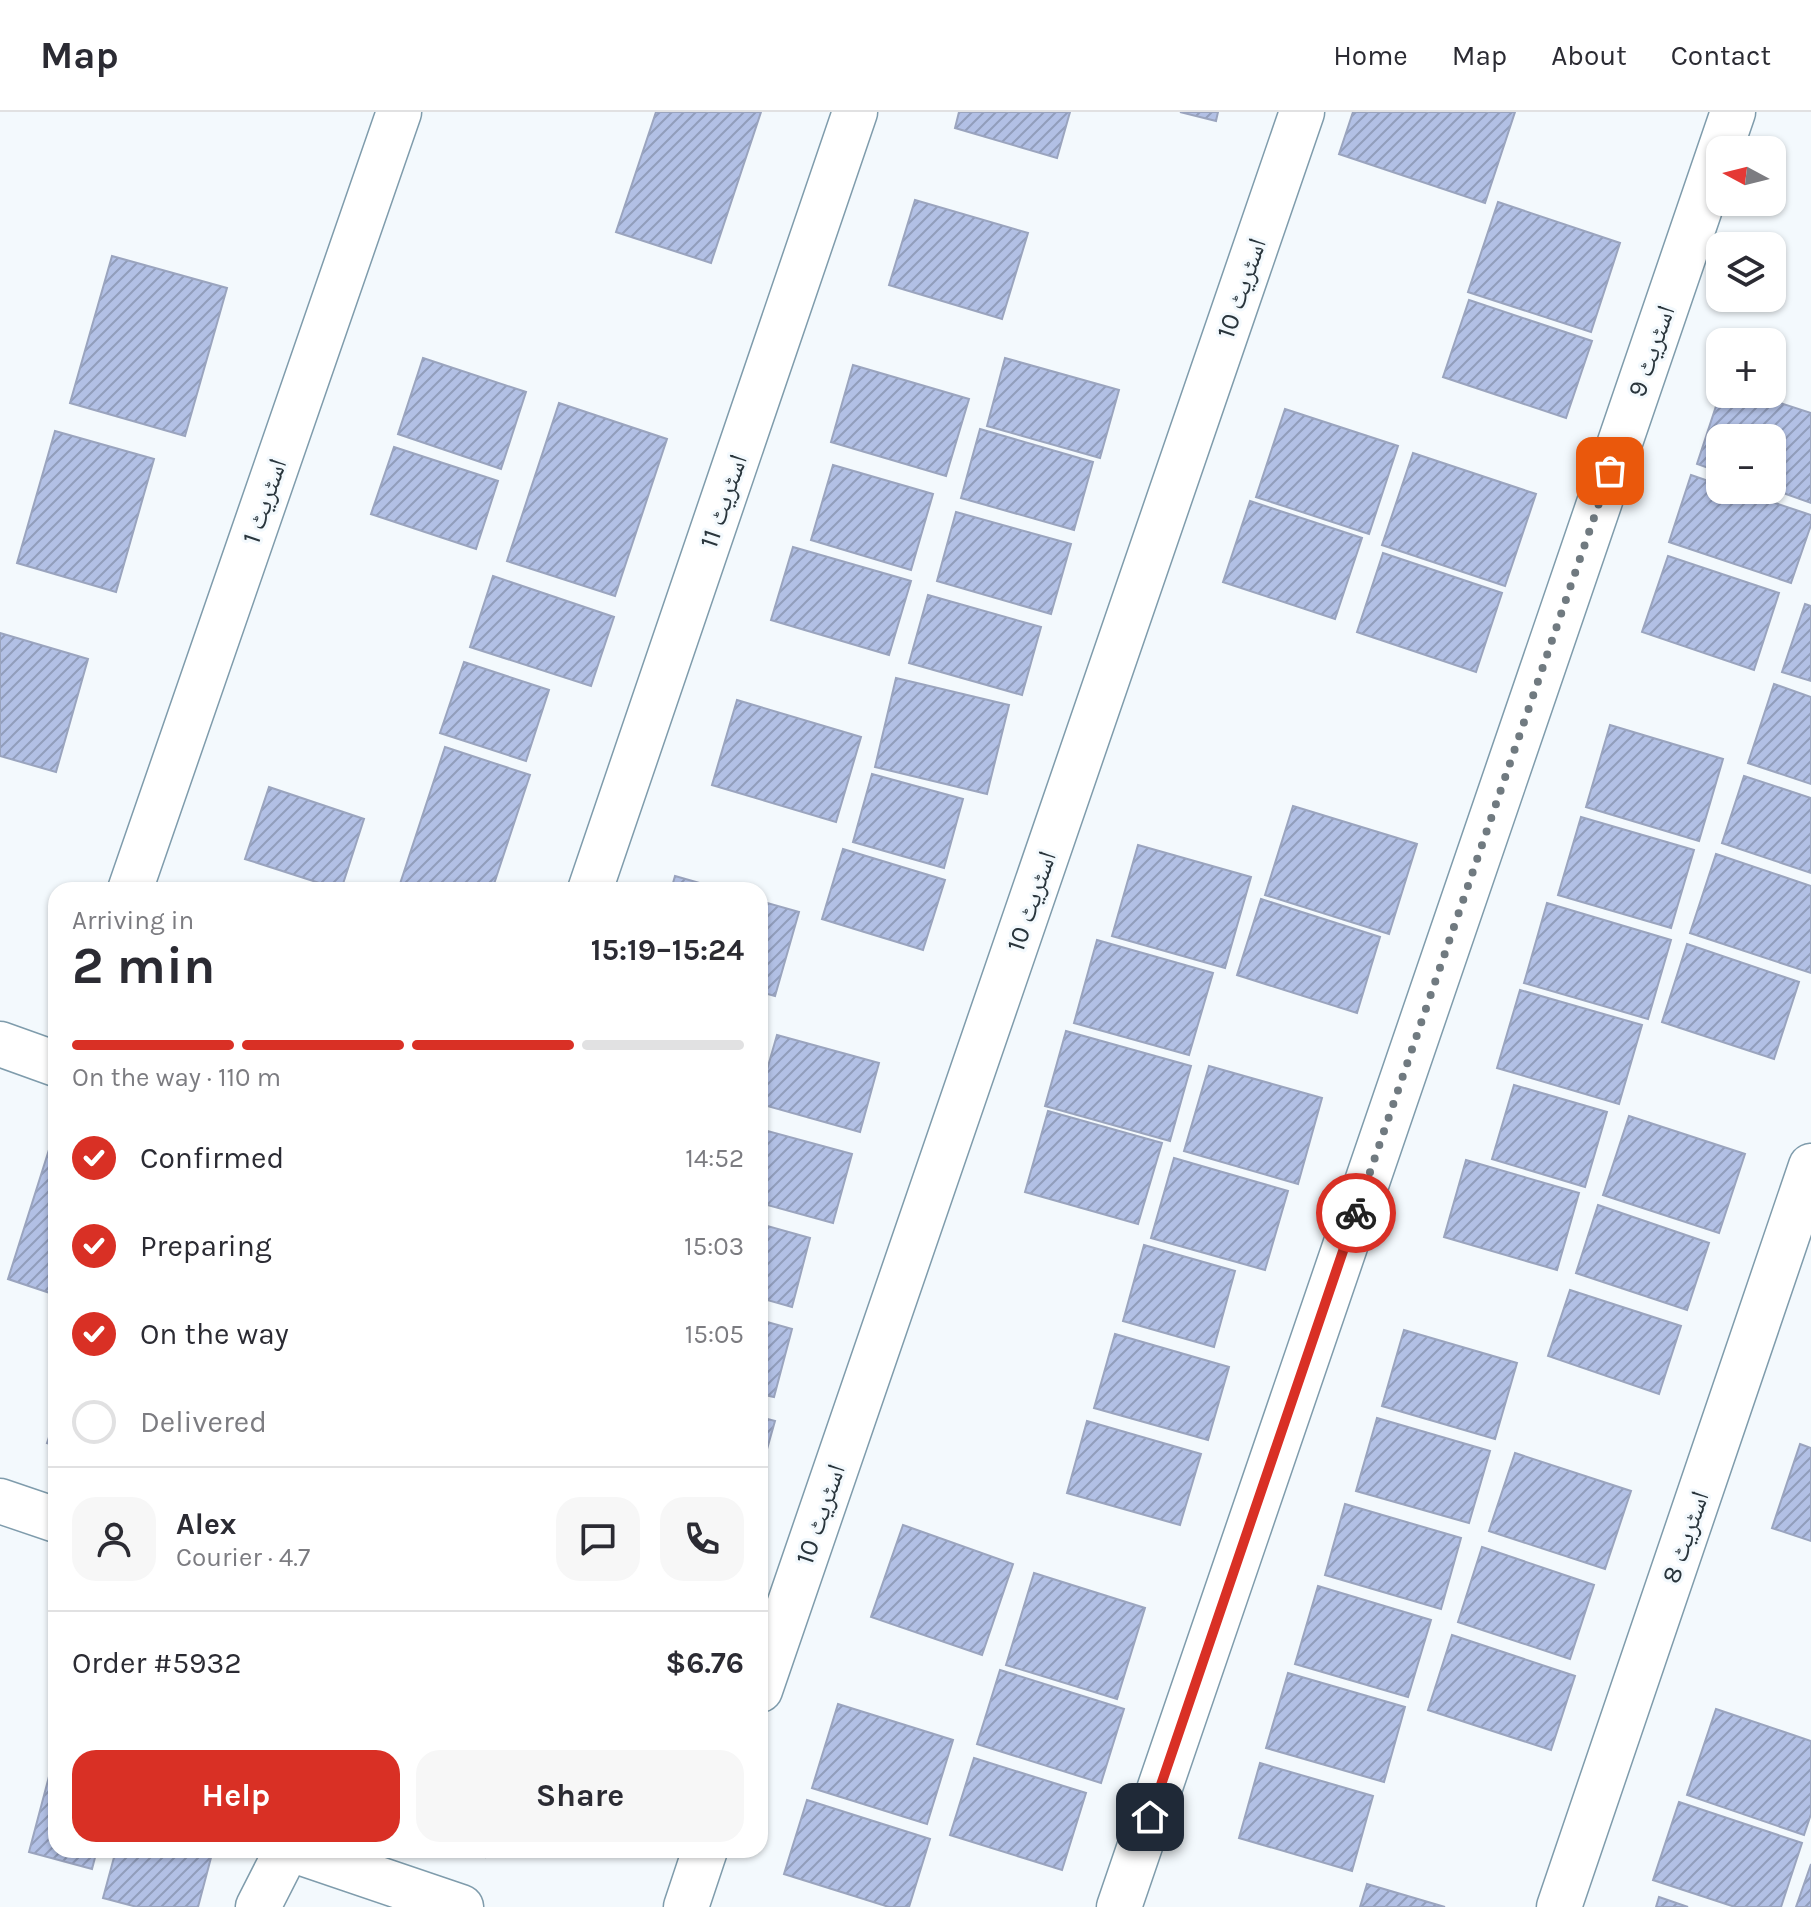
<!DOCTYPE html>
<meta charset="utf-8">
<style>
:root{--surface:#fff;--page:#f7f7f7;--text:#2b2b33;--muted:#7c7c81;--line:#e1e1e2;--accent:#d93025}
body{margin:0;font-family:Karla,"Noto Naskh Arabic",sans-serif;background:var(--page);color:var(--text);height:100vh;display:flex;flex-direction:column;font-size:30px;white-space:nowrap}
*{box-sizing:border-box;margin:0}
p{font-size:26px;color:var(--muted)}
.icon{flex:none;width:44px;height:44px;fill:none;stroke:currentColor;stroke-width:2;stroke-linecap:round;stroke-linejoin:round}
.map{position:relative;flex:1;overflow:hidden}
.drawer{position:absolute;left:48px;top:770px;width:720px;height:976px;display:flex;flex-direction:column;background:var(--surface);border-radius:24px;box-shadow:0 2px 6px #0004}
.drawer>*{flex:none}
.needle{width:52px;rotate:277deg}
.fabs{position:absolute;left:1706px;top:24px;display:grid;gap:16px}
.fabs a{display:grid;place-items:center;width:80px;height:80px;border-radius:16px;background:var(--surface);box-shadow:0 2px 6px #0004;font-size:40px}
.pin{position:absolute;display:grid;place-items:center;width:68px;height:68px;color:#fff;margin:-34px;border-radius:16px;box-shadow:0 4px 12px #0006}
.courier{position:absolute;display:grid;place-items:center;width:80px;height:80px;margin:-40px;border:6px solid #d93025;border-radius:50%;background:#fff;color:#222;box-shadow:0 2px 10px #0007}
.summary em{font-style:normal;font-weight:700}
.summary div{display:flex;flex-direction:column-reverse}
.summary{display:flex;align-items:center;justify-content:space-between;height:136px;padding:0 24px}
h1{font-size:52px;font-weight:700;line-height:60px}
.bar{display:grid;grid-template-columns:repeat(4,1fr);gap:12px 8px;align-content:center;height:96px;padding:0 24px}
.bar i{height:10px;border-radius:6px;background:var(--line)}
.bar .on{background:var(--accent)}
.bar p{grid-column:span 4}
.line{display:flex;align-items:center;gap:20px;padding:0 24px;border-top:2px solid var(--line)}
.line div{flex:1}
.round{display:grid;place-items:center;flex:none;width:84px;height:84px;border-radius:24px;background:var(--page)}
ol{padding:0 24px;list-style:none}
li{display:flex;align-items:center;gap:24px;height:88px}
li p{margin-inline-start:auto}
li .icon{padding:8px;border-radius:50%;background:var(--accent);color:#fff;stroke-width:4}
li:last-child{color:var(--muted)}
li i{width:44px;height:44px;border:4px solid var(--line);border-radius:50%}
.action{display:flex;gap:16px;margin-top:auto;padding:16px 24px}
.action a{flex:1;height:92px;border-radius:24px;background:var(--accent);color:#fff;font-size:32px;font-weight:700;line-height:92px;text-align:center}
.action a+a{background:var(--page);color:var(--text)}
header{display:flex;align-items:center;gap:48px;box-sizing:border-box;height:112px;padding:0 40px;background:var(--surface);border-bottom:2px solid var(--line)}
header strong{font-size:38px}
nav{display:flex;gap:44px;margin-inline-start:auto;font-size:28px}
.map>svg:first-child{display:block}
</style>
<header>
<strong>Map</strong>
<nav><a>Home</a><a>Map</a><a>About</a><a>Contact</a></nav>
</header>
<div class="map">
<svg width="1811" height="1795" viewBox="0 0 1811 1795">
<defs>
<pattern id="building-hatch" width="6" height="6" patternUnits="userSpaceOnUse" patternTransform="scale(2)"><rect width="6" height="6" fill="#b2c0e5"/><path d="M-1 1l2-2M0 6l6-6M5 7l2-2" fill="none" stroke="#919dbb"/></pattern>
</defs>
<rect width="100%" height="100%" fill="#f3f9fd"/>
<g fill="url(#building-hatch)" stroke="#9aa4be" stroke-width="2">
<path d="M656 0H761L711 151 616 120Z"/>
<path d="M959 0H1070L1057 46 955 16Z"/>
<path d="M1180 0H1218L1216 9Z"/>
<path d="M1353 0H1515L1485 91 1339 42Z"/>
<path d="M915 88 1028 121 1002 207 889 173Z"/>
<path d="M1498 90 1620 131 1591 220 1468 180Z"/>
<path d="M112 144 227 176 185 324 70 291Z"/>
<path d="M1469 188 1592 229 1566 306 1443 265Z"/>
<path d="M423 246 526 280 501 357 398 322Z"/>
<path d="M1005 246 1119 278 1100 346 987 314Z"/>
<path d="M853 253 969 287 946 364 831 330Z"/>
<path d="M1720 282H1753L1811 301V391L1772 377V326H1720V360L1697 352Z"/>
<path d="M559 291 667 327 615 484 507 449Z"/>
<path d="M1285 297 1398 334 1369 422 1256 385Z"/>
<path d="M980 317 1093 350 1074 418 961 386Z"/>
<path d="M55 319 154 347 116 480 17 451Z"/>
<path d="M394 335 498 369 476 437 371 402Z"/>
<path d="M1413 341 1536 382 1505 474 1382 433Z"/>
<path d="M833 353 933 382 911 458 811 428Z"/>
<path d="M1691 363 1720 373V378H1736L1811 403V413L1791 471 1669 430Z"/>
<path d="M1250 389 1362 426 1335 507 1223 470Z"/>
<path d="M956 400 1071 432 1051 502 937 469Z"/>
<path d="M793 435 911 469 889 543 771 508Z"/>
<path d="M1383 441 1502 481 1476 560 1357 520Z"/>
<path d="M1668 444 1779 481 1754 558 1642 520Z"/>
<path d="M493 464 614 505 591 574 470 535Z"/>
<path d="M928 483 1041 515 1022 583 909 551Z"/>
<path d="M1805 492 1811 494V569L1782 560Z"/>
<path d="M0 521 88 547 56 660 0 644Z"/>
<path d="M464 550 549 578 526 649 440 621Z"/>
<path d="M896 566 1009 593 987 682 875 655Z"/>
<path d="M1774 572 1811 585V672L1748 651Z"/>
<path d="M737 588 861 625 836 710 712 673Z"/>
<path d="M1610 613 1723 647 1699 729 1586 695Z"/>
<path d="M445 635 530 663 492 778H398Z"/>
<path d="M872 662 963 687 944 756 853 730Z"/>
<path d="M1744 664 1811 686V761L1722 731Z"/>
<path d="M269 675 364 707 341 778 245 747Z"/>
<path d="M1293 694 1417 732 1389 822 1265 783Z"/>
<path d="M1581 705 1694 738 1671 816 1558 783Z"/>
<path d="M1138 733 1251 765 1225 856 1112 824Z"/>
<path d="M843 737 945 768 923 838 822 807Z"/>
<path d="M1716 742 1811 774V861L1690 821Z"/>
<path d="M675 764 724 778H671Z"/>
<path d="M1261 787 1380 825 1357 901 1237 863Z"/>
<path d="M760 789 799 800 775 884 760 880Z"/>
<path d="M1547 791 1671 828 1648 907 1524 871Z"/>
<path d="M1097 828 1213 861 1189 943 1074 911Z"/>
<path d="M1687 832 1799 870 1774 947 1662 910Z"/>
<path d="M1520 878 1642 913 1619 992 1497 956Z"/>
<path d="M1066 919 1191 954 1170 1029 1045 994Z"/>
<path d="M777 923 879 951 860 1020 760 992V982Z"/>
<path d="M1209 954 1322 986 1298 1072 1184 1039Z"/>
<path d="M1514 973 1607 1000 1585 1075 1492 1047Z"/>
<path d="M1048 999 1162 1031 1138 1112 1025 1080Z"/>
<path d="M1629 1004 1745 1042 1719 1121 1603 1083Z"/>
<path d="M760 1017 852 1042 833 1111 760 1091Z"/>
<path d="M54 1022 56 1023V1183L8 1167Z"/>
<path d="M1174 1046 1288 1079 1265 1158 1151 1126Z"/>
<path d="M1466 1048 1579 1081 1557 1158 1444 1125Z"/>
<path d="M1598 1093 1709 1131 1687 1198 1576 1161Z"/>
<path d="M760 1112 810 1126 792 1195 760 1186Z"/>
<path d="M1144 1133 1235 1159 1214 1235 1123 1209Z"/>
<path d="M1570 1178 1681 1214 1659 1282 1548 1244Z"/>
<path d="M760 1208 792 1217 774 1285 760 1282Z"/>
<path d="M1404 1218 1517 1251 1495 1327 1382 1294Z"/>
<path d="M1115 1222 1229 1255 1208 1328 1094 1296Z"/>
<path d="M56 1304V1334L47 1331Z"/>
<path d="M760 1305 775 1309 760 1362Z"/>
<path d="M1377 1306 1490 1339 1469 1411 1356 1379Z"/>
<path d="M1087 1309 1201 1342 1180 1413 1067 1381Z"/>
<path d="M1800 1332 1811 1336V1429L1772 1416Z"/>
<path d="M1515 1341 1631 1379 1605 1457 1489 1419Z"/>
<path d="M1345 1392 1461 1426 1441 1497 1325 1463Z"/>
<path d="M903 1413 1013 1452 982 1543 871 1505Z"/>
<path d="M1482 1435 1594 1473 1570 1547 1458 1510Z"/>
<path d="M1034 1461 1145 1496 1117 1587 1006 1553Z"/>
<path d="M1318 1474 1431 1508 1408 1585 1295 1552Z"/>
<path d="M1452 1523 1575 1564 1551 1638 1428 1598Z"/>
<path d="M1000 1558 1124 1597 1101 1671 977 1632Z"/>
<path d="M1288 1561 1405 1595 1384 1670 1266 1636Z"/>
<path d="M838 1592 953 1628 927 1712 812 1676Z"/>
<path d="M1716 1597 1811 1629V1702L1804 1723 1687 1683Z"/>
<path d="M56 1638V1738H97L92 1757 29 1740Z"/>
<path d="M974 1646 1086 1681 1062 1758 950 1723Z"/>
<path d="M1260 1651 1373 1684 1352 1759 1239 1726Z"/>
<path d="M807 1688 930 1727 909 1795H889L784 1762Z"/>
<path d="M1679 1690 1802 1731 1781 1795H1735L1653 1768Z"/>
<path d="M116 1738H213L198 1795H137L103 1786Z"/>
<path d="M456 1738H486L485 1745Z"/>
<path d="M1811 1752V1795H1796Z"/>
<path d="M1367 1772 1445 1795H1360Z"/>
<path d="M1659 1785 1688 1795H1656Z"/>
</g>
<g fill="none" stroke-linecap="round" stroke-linejoin="round">
<defs>
<g id="minor">
<path d="M130 778 399 0"/>
<path d="M590 778 855 0"/>
<path d="M0 932 56 952"/>
<path d="M0 1389 56 1408"/>
<path d="M760 1578 1302 0"/>
<path d="M293 1738 461 1795"/>
<path d="M258 1795 287 1738"/>
<path d="M686 1795 705 1738"/>
<path d="M1119 1795 1733 0"/>
<path d="M1559 1795 1811 1054"/>
</g>
</defs>
<use href="#minor" stroke="#7f9cac" stroke-width="47"/>
<use href="#minor" stroke="#fff" stroke-width="44"/>
</g>
<g fill="none" stroke-linecap="round" stroke-linejoin="round">
<path stroke="#707a80" stroke-width="8" stroke-dasharray="0 14.4" d="M1356 1101 1610 359"/>
<path stroke="#d93025" stroke-width="10" d="M1150 1705 1356 1101"/>
</g>
<g text-anchor="middle" stroke-width="6" stroke-linejoin="round" paint-order="stroke">
<g font-size="26" fill="#29353c" stroke="#f3f9fd">
<text transform="translate(1241 176) rotate(-71)" y="9">اسٹریٹ 10</text>
<text transform="translate(1651 239) rotate(-71)" y="9">اسٹریٹ 9</text>
<text transform="translate(264 389) rotate(-71)" y="9">اسٹریٹ 1</text>
<text transform="translate(723 389) rotate(-71)" y="9">اسٹریٹ 11</text>
<text transform="translate(1031 789) rotate(-71)" y="9">اسٹریٹ 10</text>
<text transform="translate(820 1402) rotate(-71)" y="9">اسٹریٹ 10</text>
<text transform="translate(1685 1425) rotate(-71)" y="9">اسٹریٹ 8</text>
</g>
</g>
</svg>
<div class="fabs">
<a><svg class="needle" viewBox="-14 -14 28 28"><path d="M0-13l5 13h-10z" fill="#e53935"/><path d="M0 13l5-13h-10z" fill="#7c7c81"/></svg></a>
<a><svg class="icon" aria-label="layers" viewBox="0 0 24 24"><path d="M12 4l9 5-9 5-9-5zM3 14l9 5 9-5"/></svg></a>
<a>+</a>
<a>−</a>
</div>
<div class="pin" style="left:1610px;top:359px;background:#ea580c"><svg class="icon" aria-label="bag" viewBox="0 0 24 24"><path d="M5 8h14l-1 12H6zM9 8a3 3 0 0 1 6 0"/></svg></div>
<div class="pin" style="left:1150px;top:1705px;background:#1f2937"><svg class="icon" aria-label="home" viewBox="0 0 24 24"><path d="M3 11l9-7 9 7M6 9v11h12V9"/></svg></div>
<div class="courier" style="left:1356px;top:1101px"><svg class="icon" aria-label="bike" viewBox="0 0 24 24"><circle cx="6" cy="16" r="4"/><circle cx="18" cy="16" r="4"/><path d="M6 16l4-8h5l3 8M10 8l3 8H6M13 5h3"/></svg></div>
<section class="drawer">
<div class="summary"><div><h1>2 min</h1><p>Arriving in</p></div><em>15:19–15:24</em></div>
<div class="bar"><i class="on"></i><i class="on"></i><i class="on"></i><i></i><p>On the way · 110 m</p></div>
<ol>
<li><svg class="icon" aria-label="check" viewBox="0 0 24 24"><path d="M5 12l5 5 9-10"/></svg>Confirmed<p>14:52</p></li>
<li><svg class="icon" aria-label="check" viewBox="0 0 24 24"><path d="M5 12l5 5 9-10"/></svg>Preparing<p>15:03</p></li>
<li><svg class="icon" aria-label="check" viewBox="0 0 24 24"><path d="M5 12l5 5 9-10"/></svg>On the way<p>15:05</p></li>
<li><i></i>Delivered</li>
</ol>
<div class="line" style="height:144px"><a class="round"><svg class="icon" aria-label="person" viewBox="0 0 24 24"><circle cx="12" cy="8" r="4"/><path d="M4 21q1-7 8-7t8 7"/></svg></a><div><b>Alex</b><p>Courier · 4.7</p></div><a class="round"><svg class="icon" aria-label="chat" viewBox="0 0 24 24"><path d="M4 5h16v11H9l-5 4z"/></svg></a><a class="round"><svg class="icon" aria-label="phone" viewBox="0 0 24 24"><path d="M5 4h4l2 5-3 2q2 4 5 5l2-3 5 2v4C11 20 4 13 5 4z"/></svg></a></div>
<div class="line" style="height:104px"><div>Order #5932</div><b>$6.76</b></div>
<div class="action"><a>Help</a><a>Share</a></div>
</section>
</div>
